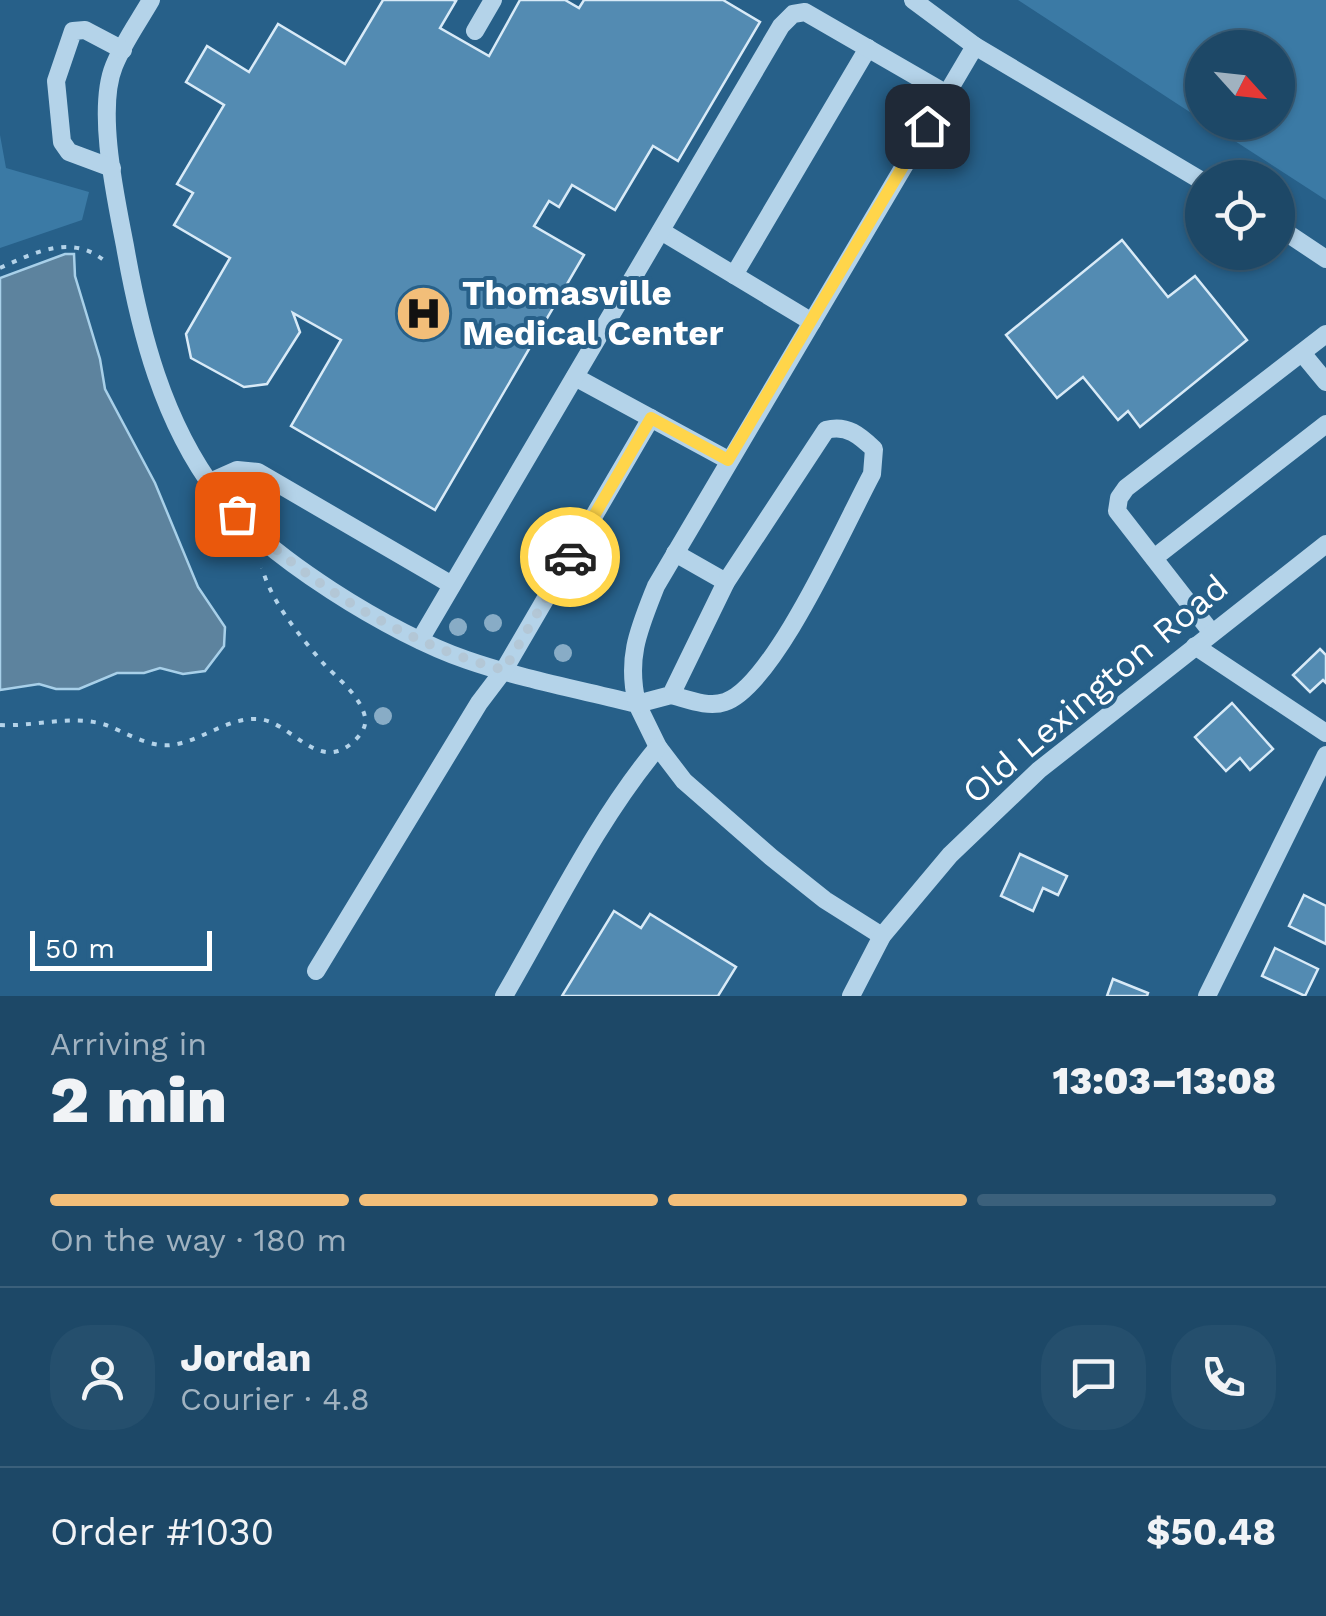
<!DOCTYPE html>
<meta charset="utf-8">
<style>
:root{--surface:#1d4867;--page:#254f6d;--text:#f1f3f6;--muted:#a0b2c0;--line:#3b607b;--accent:#f2be79}
body{margin:0;font-family:"Work Sans",sans-serif;background:var(--page);color:var(--text);height:100vh;display:flex;flex-direction:column;font-size:38px;white-space:nowrap}
*{box-sizing:border-box;margin:0}
p{font-size:32px;color:var(--muted)}
.icon{flex:none;width:55px;height:55px;fill:none;stroke:currentColor;stroke-width:2;stroke-linecap:round;stroke-linejoin:round}
.map{position:relative;height:996px;overflow:hidden}
.details{display:flex;flex-direction:column;background:var(--surface);flex:1}
.details>*{flex:none}
.needle{width:65px;rotate:117deg}
.controls{position:absolute;left:1185px;top:30px;display:grid;gap:20px}
.controls a{display:grid;place-items:center;width:110px;height:110px;border-radius:50%;background:var(--surface);box-shadow:0 2px 8px #0004,0 0 0 2px var(--line);font-size:50px}
.scale{position:absolute;left:30px;bottom:25px;width:182px;box-sizing:border-box;padding-left:10px;border:5px solid #fff;border-top:0;font-size:28px;line-height:35px;white-space:nowrap;color:#fff;-webkit-text-stroke:8px #276089;paint-order:stroke}
.pin{position:absolute;display:grid;place-items:center;width:85px;height:85px;color:#fff;margin:-42px;border-radius:20px;box-shadow:0 5px 15px #0006}
.courier{position:absolute;display:grid;place-items:center;width:100px;height:100px;margin:-50px;border:8px solid #ffd54a;border-radius:50%;background:#fff;color:#222;box-shadow:0 2px 12px #0007}
.headline em{font-style:normal;font-weight:800}
.headline div{display:flex;flex-direction:column-reverse}
.headline{display:flex;align-items:center;justify-content:space-between;height:170px;padding:0 50px}
h1{font-size:65px;font-weight:800;line-height:75px}
.bar{display:grid;grid-template-columns:repeat(4,1fr);gap:15px 10px;align-content:center;height:120px;padding:0 50px}
.bar i{height:12px;border-radius:8px;background:var(--line)}
.bar .selected{background:var(--accent)}
.bar p{grid-column:span 4}
.line{display:flex;align-items:center;gap:25px;padding:0 50px;border-top:2px solid var(--line)}
.line div{flex:1}
.round{display:grid;place-items:center;flex:none;width:105px;height:105px;border-radius:40px;background:var(--page)}
.map>svg:first-child{display:block}
</style>
<div class="map">
<svg width="1326" height="996" viewBox="0 0 1326 996">
<rect width="100%" height="100%" fill="#276089"/>
<g fill="#3b7aa5">
<path d="M1018 0H1326V200L1207 123 1278 122V48H1202V120Z"/>
<path d="M0 135 6 168 89 192 82 220 0 248Z"/>
</g>
<path fill="#5d839e" stroke="#a8d0e9" stroke-width="2.5" d="M65 254H74L75 276 100 359 105 389 155 483 198 587 225 627 224 646 205 671 183 674 160 668 144 673H117L79 689H56L39 684 0 690V278Z"/>
<g fill="#538bb2" stroke="#d8eaf7" stroke-width="2.5">
<path d="M383 0H453L456 1 440 28 489 56 520 0H565L579 8 584 0H723L760 22 678 161 653 146 615 210 572 185 559 207 549 201 534 226 584 255 435 510 291 426 341 340 293 313 300 332 267 384 244 387 191 358 186 334 230 258 174 225 193 193 177 184 224 105 186 82 207 46 249 72 278 24 345 64Z"/>
<path d="M1122 240 1168 297 1195 276 1247 340 1140 427 1128 411 1118 420 1083 377 1057 398 1006 335Z"/>
<path d="M1320 649 1326 655V683L1323 680 1310 692 1293 675Z"/>
<path d="M1232 703 1273 749 1250 770 1240 758 1226 771 1195 737Z"/>
<path d="M1020 854 1067 876 1058 895 1043 888 1033 911 1001 896Z"/>
<path d="M1304 895 1326 906V944L1289 926Z"/>
<path d="M614 911 641 928 650 914 736 967 718 996H562Z"/>
<path d="M1275 948 1318 969 1305 996 1262 976Z"/>
<path d="M1113 979 1148 993 1147 996H1107Z"/>
</g>
<g fill="none" stroke-linecap="round" stroke-linejoin="round">
<g stroke="#b4d3e9" stroke-width="4" stroke-dasharray="5 8" stroke-linecap="butt">
<path d="M0 268C36 252 72 233 106 262"/>
<path d="M0 725C34 727 73 714 106 725 125 732 150 748 171 745 200 742 228 717 258 719 291 721 318 774 353 742 360 736 367 727 365 717 360 695 337 678 323 663 299 635 272 603 262 568"/>
</g>
<g stroke="#b4d3e9" stroke-width="18">
<path d="M151 0C139 21 123 43 114 66 96 110 116 199 125 246 140 332 163 422 217 493 264 556 393 635 467 660 522 679 581 690 637 704L658 747 684 781 771 857 825 900 882 936"/>
<path d="M913 0 975 46 1202 181"/>
<path d="M475 31 493 0"/>
<path d="M112 168 69 152 62 142 56 81 73 31 85 30 123 50"/>
<path d="M1278 227 1326 259"/>
<path d="M661 231 812 322"/>
<path d="M734 275 868 48"/>
<path d="M1302 353 1326 382"/>
<path d="M575 377 728 460"/>
<path d="M210 482 237 470 258 472 452 585"/>
<path d="M675 553 726 582"/>
<path d="M1154 558 1326 424"/>
<path d="M1212 633 1117 511 1119 498 1126 488 1326 334"/>
<path d="M420 640 781 26 793 14 805 12 947 94"/>
<path d="M1195 646 1326 733"/>
<path d="M671 695C687 699 708 708 725 702 774 686 846 522 872 474L874 449C860 436 847 424 826 430L726 582 671 695 637 704C626 657 639 629 656 586L975 46"/>
<path d="M316 971 479 703 504 670 651 418"/>
<path d="M504 996C552 914 597 820 658 747"/>
<path d="M851 996 882 936 950 855 1039 770 1326 544"/>
<path d="M1207 996 1326 755"/>
</g>
</g>
<g fill="#88acc6">
<circle cx="493" cy="623" r="9"/>
<circle cx="458" cy="627" r="9"/>
<circle cx="563" cy="653" r="9"/>
<circle cx="383" cy="716" r="9"/>
</g>
<g fill="none" stroke-linecap="round" stroke-linejoin="round">
<path stroke="#b3c7d6" stroke-width="10" stroke-dasharray="0 18" d="M237 514C310 586 405 644 504 670L570 557"/>
<path stroke="#ffd54a" stroke-width="12" d="M570 557 651 418 728 460 927 126"/>
</g>
<defs>
<symbol id="hospital-disc" viewBox="-11 -11 22 22"><circle r="9.5" fill="#f2be79" stroke="#276089"/><path d="M-5-5h3v3.5h4V-5h3V5h-3V1.5h-4V5h-3Z" fill="#111"/></symbol>
</defs>
<g fill-rule="evenodd">
<use href="#hospital-disc" x="392" y="282" width="63" height="63"/>
</g>
<g text-anchor="middle" stroke-width="8" stroke-linejoin="round" paint-order="stroke">
<g font-size="35" font-weight="bold" fill="#fff" stroke="#276089" text-anchor="start">
<text x="462" y="305">Thomasville<tspan x="462" dy="40">Medical Center</tspan></text>
</g>
<g font-size="35" fill="#fff" stroke="#276089">
<text transform="translate(1095 689) rotate(-40)" y="12">Old Lexington Road</text>
</g>
</g>
</svg>
<div class="controls">
<a><svg class="needle" viewBox="-14 -14 28 28"><path d="M0-13l5 13h-10z" fill="#e53935"/><path d="M0 13l5-13h-10z" fill="#a0b2c0"/></svg></a>
<a><svg class="icon" aria-label="locate" viewBox="0 0 24 24"><circle cx="12" cy="12" r="6"/><path d="M12 2v4M12 18v4M2 12h4M18 12h4"/></svg></a>
</div>
<div class="scale">50 m</div>
<div class="pin" style="left:237px;top:514px;background:#ea580c"><svg class="icon" aria-label="bag" viewBox="0 0 24 24"><path d="M5 8h14l-1 12H6zM9 8a3 3 0 0 1 6 0"/></svg></div>
<div class="pin" style="left:927px;top:126px;background:#1f2937"><svg class="icon" aria-label="home" viewBox="0 0 24 24"><path d="M3 11l9-7 9 7M6 9v11h12V9"/></svg></div>
<div class="courier" style="left:570px;top:557px"><svg class="icon" aria-label="car" viewBox="0 0 24 24"><path d="M5 17H2v-5l4-1 3-4h7l3 4 3 1v5h-3M9 17h6M6 11h13"/><circle cx="7" cy="17" r="2"/><circle cx="17" cy="17" r="2"/></svg></div>
</div>
<section class="details">
<div class="headline"><div><h1>2 min</h1><p>Arriving in</p></div><em>13:03–13:08</em></div>
<div class="bar"><i class="selected"></i><i class="selected"></i><i class="selected"></i><i></i><p>On the way · 180 m</p></div>
<div class="line" style="height:180px"><a class="round"><svg class="icon" aria-label="person" viewBox="0 0 24 24"><circle cx="12" cy="8" r="4"/><path d="M4 21q1-7 8-7t8 7"/></svg></a><div><b>Jordan</b><p>Courier · 4.8</p></div><a class="round"><svg class="icon" aria-label="chat" viewBox="0 0 24 24"><path d="M4 5h16v11H9l-5 4z"/></svg></a><a class="round"><svg class="icon" aria-label="phone" viewBox="0 0 24 24"><path d="M5 4h4l2 5-3 2q2 4 5 5l2-3 5 2v4C11 20 4 13 5 4z"/></svg></a></div>
<div class="line" style="height:130px"><div>Order #1030</div><b>$50.48</b></div>
</section>
